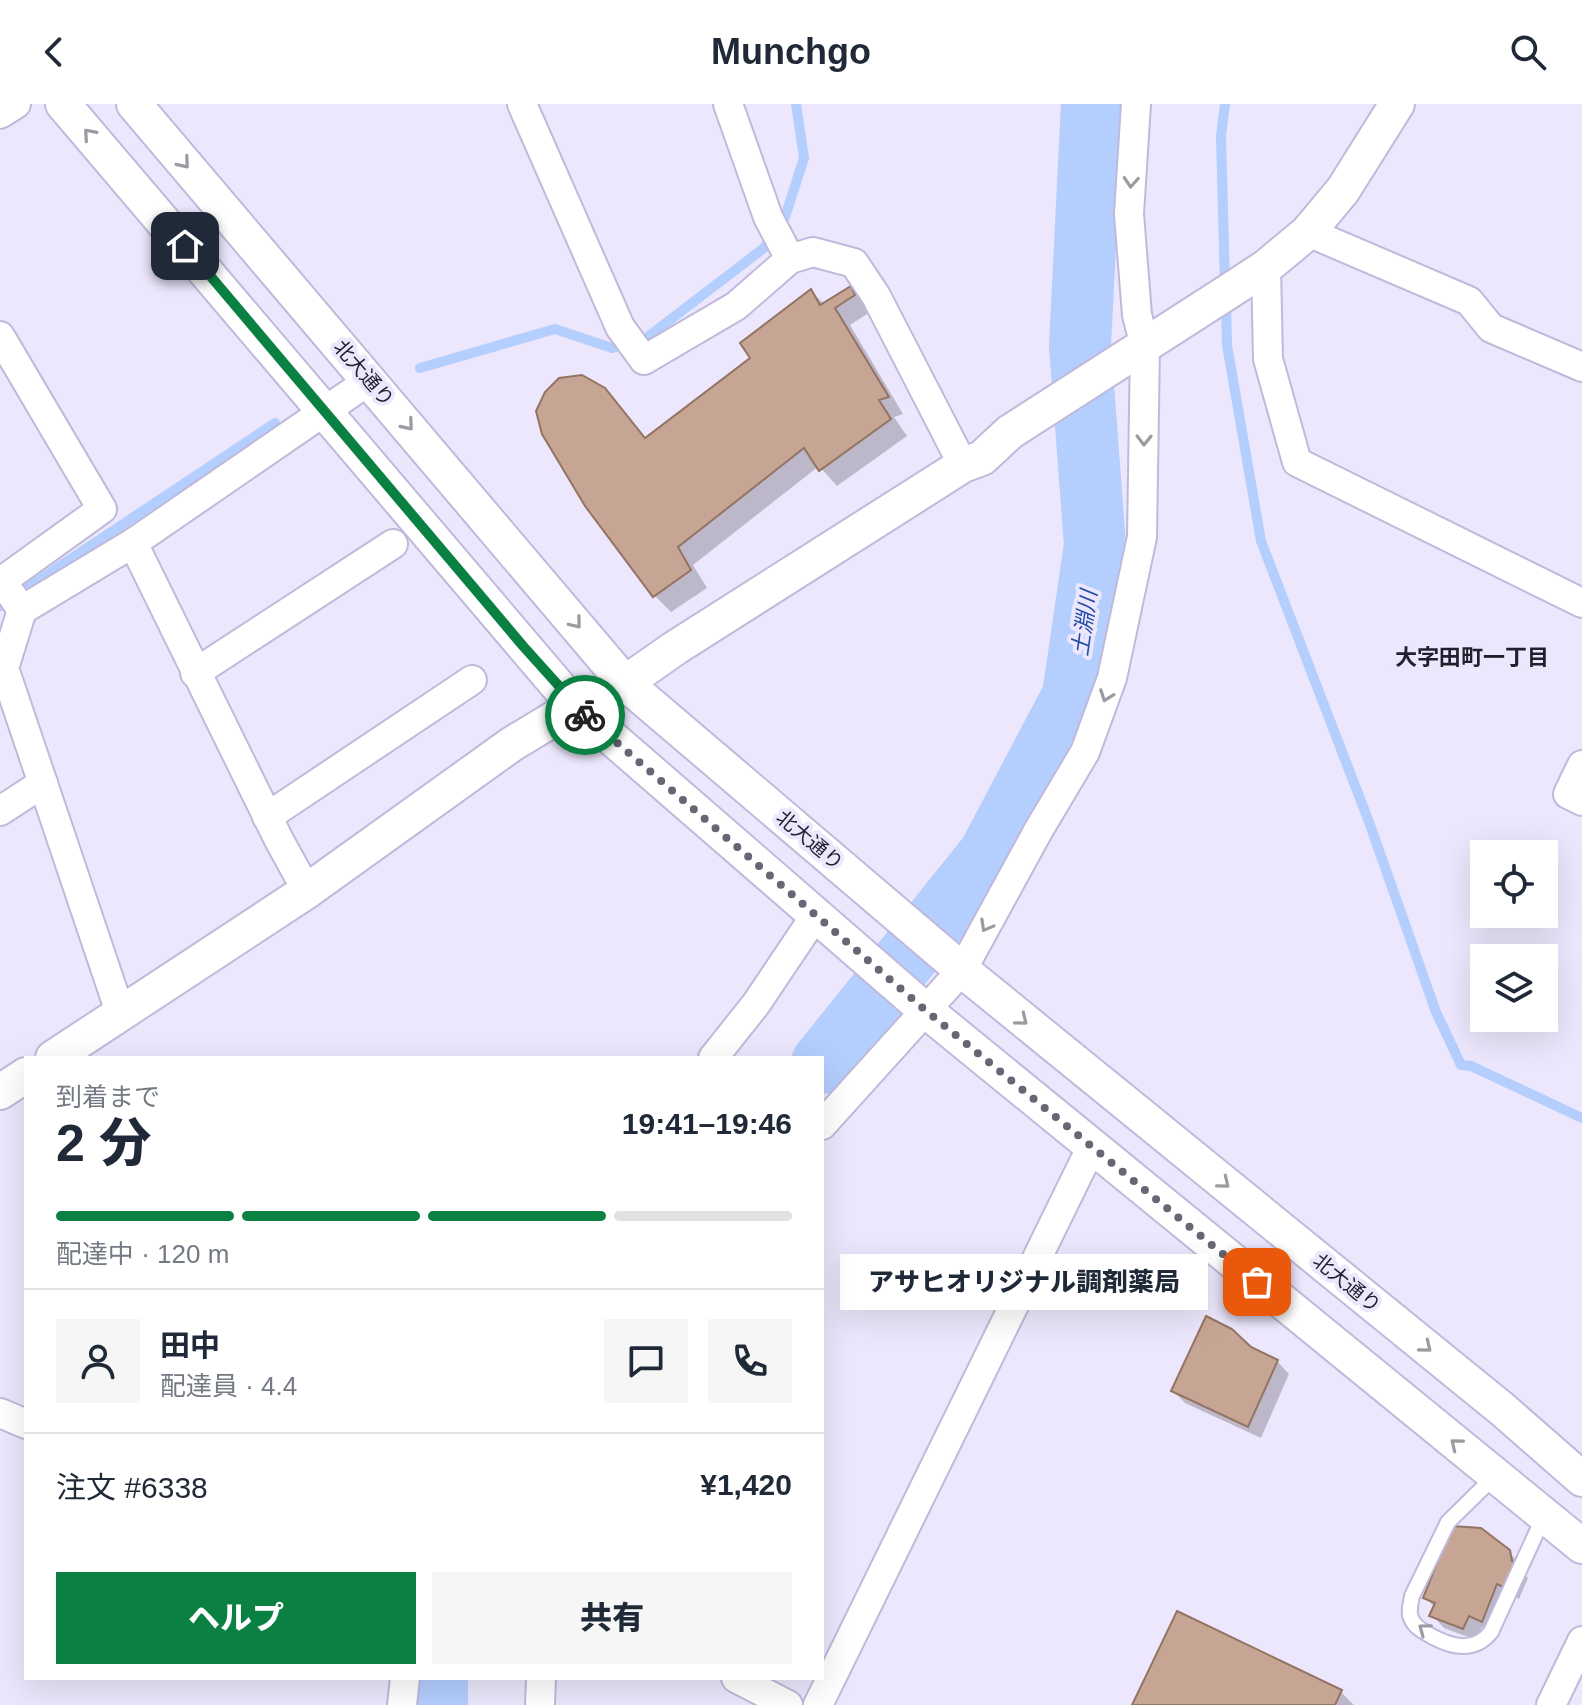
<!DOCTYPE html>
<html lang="ja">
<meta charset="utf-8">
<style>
:root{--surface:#fff;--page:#f6f6f7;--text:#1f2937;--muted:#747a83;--line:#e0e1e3;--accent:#0b8043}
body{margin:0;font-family:Helvetica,"Noto Sans JP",sans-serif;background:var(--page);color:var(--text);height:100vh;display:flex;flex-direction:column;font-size:30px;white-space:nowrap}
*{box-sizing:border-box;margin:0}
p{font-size:26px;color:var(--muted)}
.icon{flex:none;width:44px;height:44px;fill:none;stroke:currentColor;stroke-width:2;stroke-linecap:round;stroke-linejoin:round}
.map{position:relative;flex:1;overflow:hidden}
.sheet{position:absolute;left:24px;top:952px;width:800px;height:624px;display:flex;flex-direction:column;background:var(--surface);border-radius:0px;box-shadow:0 8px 32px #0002}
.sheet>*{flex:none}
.buttons{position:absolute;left:1470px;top:736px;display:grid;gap:16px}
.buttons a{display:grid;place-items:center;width:88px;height:88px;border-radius:0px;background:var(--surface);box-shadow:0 8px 32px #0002;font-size:40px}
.pin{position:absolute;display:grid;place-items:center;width:68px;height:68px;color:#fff;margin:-34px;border-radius:16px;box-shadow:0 4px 12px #0006}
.courier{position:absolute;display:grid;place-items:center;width:80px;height:80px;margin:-40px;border:6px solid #0b8043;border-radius:50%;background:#fff;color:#222;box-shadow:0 2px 10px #0007}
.bubble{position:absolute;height:56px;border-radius:0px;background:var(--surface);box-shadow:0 8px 32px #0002;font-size:26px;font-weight:800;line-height:56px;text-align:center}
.head em{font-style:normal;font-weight:800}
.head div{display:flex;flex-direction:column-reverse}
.head{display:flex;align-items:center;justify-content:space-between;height:136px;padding:0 32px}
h1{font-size:52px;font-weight:800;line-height:60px}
.bar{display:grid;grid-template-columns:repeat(4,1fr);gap:12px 8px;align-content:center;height:96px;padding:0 32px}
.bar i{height:10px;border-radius:6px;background:var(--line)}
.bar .selected{background:var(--accent)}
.bar p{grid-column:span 4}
.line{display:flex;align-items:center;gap:20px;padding:0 32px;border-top:2px solid var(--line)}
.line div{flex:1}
.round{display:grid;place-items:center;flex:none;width:84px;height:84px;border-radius:0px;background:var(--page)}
.action{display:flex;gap:16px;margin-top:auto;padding:16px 32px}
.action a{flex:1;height:92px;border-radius:0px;background:var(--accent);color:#fff;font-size:32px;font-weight:800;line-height:92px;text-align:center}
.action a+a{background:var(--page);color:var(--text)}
header{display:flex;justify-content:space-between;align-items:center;height:104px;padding:0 32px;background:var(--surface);font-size:36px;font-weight:800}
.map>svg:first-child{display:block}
</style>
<header><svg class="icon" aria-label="back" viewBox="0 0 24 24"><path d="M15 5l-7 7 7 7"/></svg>Munchgo<svg class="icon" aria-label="search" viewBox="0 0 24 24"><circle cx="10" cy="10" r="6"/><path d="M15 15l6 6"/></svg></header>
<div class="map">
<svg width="1582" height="1601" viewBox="0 0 1582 1601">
<rect width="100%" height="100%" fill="#ece7fc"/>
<g fill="#0003">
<path d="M851 184 867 201 870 208 850 221 903 310 894 313 907 332 837 382 819 362 693 461 707 484 671 508 655 492 604 286 647 335 753 255 811 187 825 201Z"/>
<path d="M1250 1245 1277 1257 1289 1270 1261 1334 1185 1299 1173 1287Z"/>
<path d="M1430 1443 1508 1448 1522 1461 1523 1469 1528 1474 1519 1495 1510 1491 1495 1529 1482 1523 1476 1536 1444 1524 1432 1511 1435 1503 1425 1494 1443 1450Z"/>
<path d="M1178 1510 1341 1588 1354 1601H1135Z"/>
</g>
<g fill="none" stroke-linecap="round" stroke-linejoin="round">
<g stroke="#b4cefe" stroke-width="10">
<path d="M1225 0 1221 32 1225 182"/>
<path d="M1226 198 1227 241 1261 437 1369 718 1436 908 1461 961 1471 962 1582 1014"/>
<path d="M420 264 555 225 612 244 645 235 764 144 785 113 804 54 796 0"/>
<path d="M0 502 275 319"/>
</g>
<g stroke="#b4cefe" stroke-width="62">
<path d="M822 959 989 751 1073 592 1095 441 1080 242 1092 0"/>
<path d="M437 1574V1601"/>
</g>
</g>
<g fill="#c7a594" stroke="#937362" stroke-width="2">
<path d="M851 182 855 191 835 204 889 293 879 296 891 315 819 367 804 344 678 443 691 466 653 493 585 402 542 330 536 307 545 288 559 274 582 271 605 284 645 334 750 254 740 239 811 185 820 201Z"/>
<path d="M1206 1212 1232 1225 1251 1243 1278 1256 1248 1323 1171 1287Z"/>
<path d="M1452 1422 1481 1424 1510 1446 1512 1457 1517 1460 1506 1484 1497 1480 1482 1518 1469 1512 1463 1525 1429 1512 1435 1499 1423 1494Z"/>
<path d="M1177 1507 1342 1586 1335 1601H1132Z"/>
</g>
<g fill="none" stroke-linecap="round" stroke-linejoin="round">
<defs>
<path id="service" d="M1495 1372 1448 1418 1412 1492C1411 1498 1409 1504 1410 1511 1413 1523 1423 1527 1433 1533 1454 1544 1475 1548 1491 1528L1544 1412"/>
<g id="minor">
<path d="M522 0 620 223 644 256 736 202 790 155 813 148 854 159 876 192 963 361"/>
<path d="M728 0 768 113 790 155"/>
<path d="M0 10 16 0"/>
<path d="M1308 128 1469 197 1491 224 1582 263"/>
<path d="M1266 163 1268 255 1297 358 1582 499"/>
<path d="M0 232 102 405 2 477 22 506"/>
<path d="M133 439 279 736 307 787"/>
<path d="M195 569 393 440"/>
<path d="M1582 661 1568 690 1582 697"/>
<path d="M0 707 43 679"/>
<path d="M267 713 472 576"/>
<path d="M121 911 4 564 22 506 133 439 370 276"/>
<path d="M713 954 756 900 815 812"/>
<path d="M822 1021 962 866 1038 727 1085 648 1112 574 1142 433 1145 242 1137 211 1129 110 1136 0"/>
<path d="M0 1309 26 1320"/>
<path d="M736 1574 788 1601"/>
<path d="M402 1601 405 1574"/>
<path d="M540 1601 541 1574"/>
<path d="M818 1601 1091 1044"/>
<path d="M1551 1601 1582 1537"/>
</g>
<g id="tertiary">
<path d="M63 0 575 602 924 905 1582 1442"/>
<path d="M134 0 625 579 962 866 1502 1305 1582 1375"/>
<path d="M53 954 307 787 512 640 575 602 625 579 675 544 963 361 982 354 1010 328 1234 184 1266 163 1308 128 1343 86 1397 0"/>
<path d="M0 988 26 971"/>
</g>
</defs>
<use href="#service" stroke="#c0b9db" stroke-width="18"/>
<use href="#minor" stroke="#c0b9db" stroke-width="32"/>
<use href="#tertiary" stroke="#c0b9db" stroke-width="38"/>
<use href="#service" stroke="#fff" stroke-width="14"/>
<use href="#minor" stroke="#fff" stroke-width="28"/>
<use href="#tertiary" stroke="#fff" stroke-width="34"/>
</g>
<defs><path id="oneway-chevron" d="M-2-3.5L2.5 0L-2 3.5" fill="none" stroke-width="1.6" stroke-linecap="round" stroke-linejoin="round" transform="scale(2)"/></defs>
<g stroke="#9b9aa0">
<use href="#oneway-chevron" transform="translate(89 30) rotate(-131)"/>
<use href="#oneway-chevron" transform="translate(184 59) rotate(50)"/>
<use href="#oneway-chevron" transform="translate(1131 78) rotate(94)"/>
<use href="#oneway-chevron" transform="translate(408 321) rotate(50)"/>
<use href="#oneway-chevron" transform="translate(1144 336) rotate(91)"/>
<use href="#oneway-chevron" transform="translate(576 519) rotate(51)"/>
<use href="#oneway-chevron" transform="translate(1106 592) rotate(110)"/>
<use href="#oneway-chevron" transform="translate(986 822) rotate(119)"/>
<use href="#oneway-chevron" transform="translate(1022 916) rotate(39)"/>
<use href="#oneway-chevron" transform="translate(1224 1079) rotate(39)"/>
<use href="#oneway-chevron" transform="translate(1426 1243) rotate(39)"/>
<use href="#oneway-chevron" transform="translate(1456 1340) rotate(-141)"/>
<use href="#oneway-chevron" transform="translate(1424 1525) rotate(-143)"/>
</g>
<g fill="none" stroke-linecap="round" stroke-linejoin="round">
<path stroke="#686574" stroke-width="8" stroke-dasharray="0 14.4" d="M585 611 924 905 1257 1178"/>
<path stroke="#0b8043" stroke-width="10" d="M185 142 523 542 585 611"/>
</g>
<g text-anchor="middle" stroke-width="8" stroke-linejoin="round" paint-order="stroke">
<g font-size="20" fill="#211f2b" stroke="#ece7fc">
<text transform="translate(364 269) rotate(49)" y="7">北大通り</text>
<text transform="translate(810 736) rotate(40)" y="7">北大通り</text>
<text transform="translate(1347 1179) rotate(39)" y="7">北大通り</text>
</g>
<g font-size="22" font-style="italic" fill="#234ca6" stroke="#ece7fc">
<text transform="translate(1084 519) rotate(-82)" y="8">土淵川</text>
</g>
<g font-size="22" font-weight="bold" fill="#211f2b" stroke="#ece7fc">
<text x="1472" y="561">大字田町一丁目</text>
</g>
</g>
</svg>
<div class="buttons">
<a><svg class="icon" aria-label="locate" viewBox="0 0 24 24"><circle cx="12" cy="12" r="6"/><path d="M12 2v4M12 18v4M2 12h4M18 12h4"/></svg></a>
<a><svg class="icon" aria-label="layers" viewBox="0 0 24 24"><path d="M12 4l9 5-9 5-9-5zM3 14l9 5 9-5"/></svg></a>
</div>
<div class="pin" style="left:1257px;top:1178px;background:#ea580c"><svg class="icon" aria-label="bag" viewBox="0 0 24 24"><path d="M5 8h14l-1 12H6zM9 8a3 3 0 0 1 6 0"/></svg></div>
<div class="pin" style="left:185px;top:142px;background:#1f2937"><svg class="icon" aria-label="home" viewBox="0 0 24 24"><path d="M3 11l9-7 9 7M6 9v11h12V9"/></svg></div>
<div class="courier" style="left:585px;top:611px"><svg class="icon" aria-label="bike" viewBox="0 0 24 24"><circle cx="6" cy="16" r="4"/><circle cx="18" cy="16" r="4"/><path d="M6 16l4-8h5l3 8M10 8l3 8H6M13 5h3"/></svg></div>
<div class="bubble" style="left:840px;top:1150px;width:368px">アサヒオリジナル調剤薬局</div>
<section class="sheet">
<div class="head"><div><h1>2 分</h1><p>到着まで</p></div><em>19:41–19:46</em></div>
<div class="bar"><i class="selected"></i><i class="selected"></i><i class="selected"></i><i></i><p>配達中 · 120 m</p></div>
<div class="line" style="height:144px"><a class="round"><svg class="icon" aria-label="person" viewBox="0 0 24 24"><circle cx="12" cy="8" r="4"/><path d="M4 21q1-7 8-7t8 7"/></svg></a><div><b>田中</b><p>配達員 · 4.4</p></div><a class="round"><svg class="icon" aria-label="chat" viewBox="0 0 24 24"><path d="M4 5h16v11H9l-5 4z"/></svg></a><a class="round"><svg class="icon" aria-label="phone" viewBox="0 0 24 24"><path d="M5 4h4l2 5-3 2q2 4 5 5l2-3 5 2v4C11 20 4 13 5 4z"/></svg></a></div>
<div class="line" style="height:104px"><div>注文 #6338</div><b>¥1,420</b></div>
<div class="action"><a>ヘルプ</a><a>共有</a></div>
</section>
</div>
